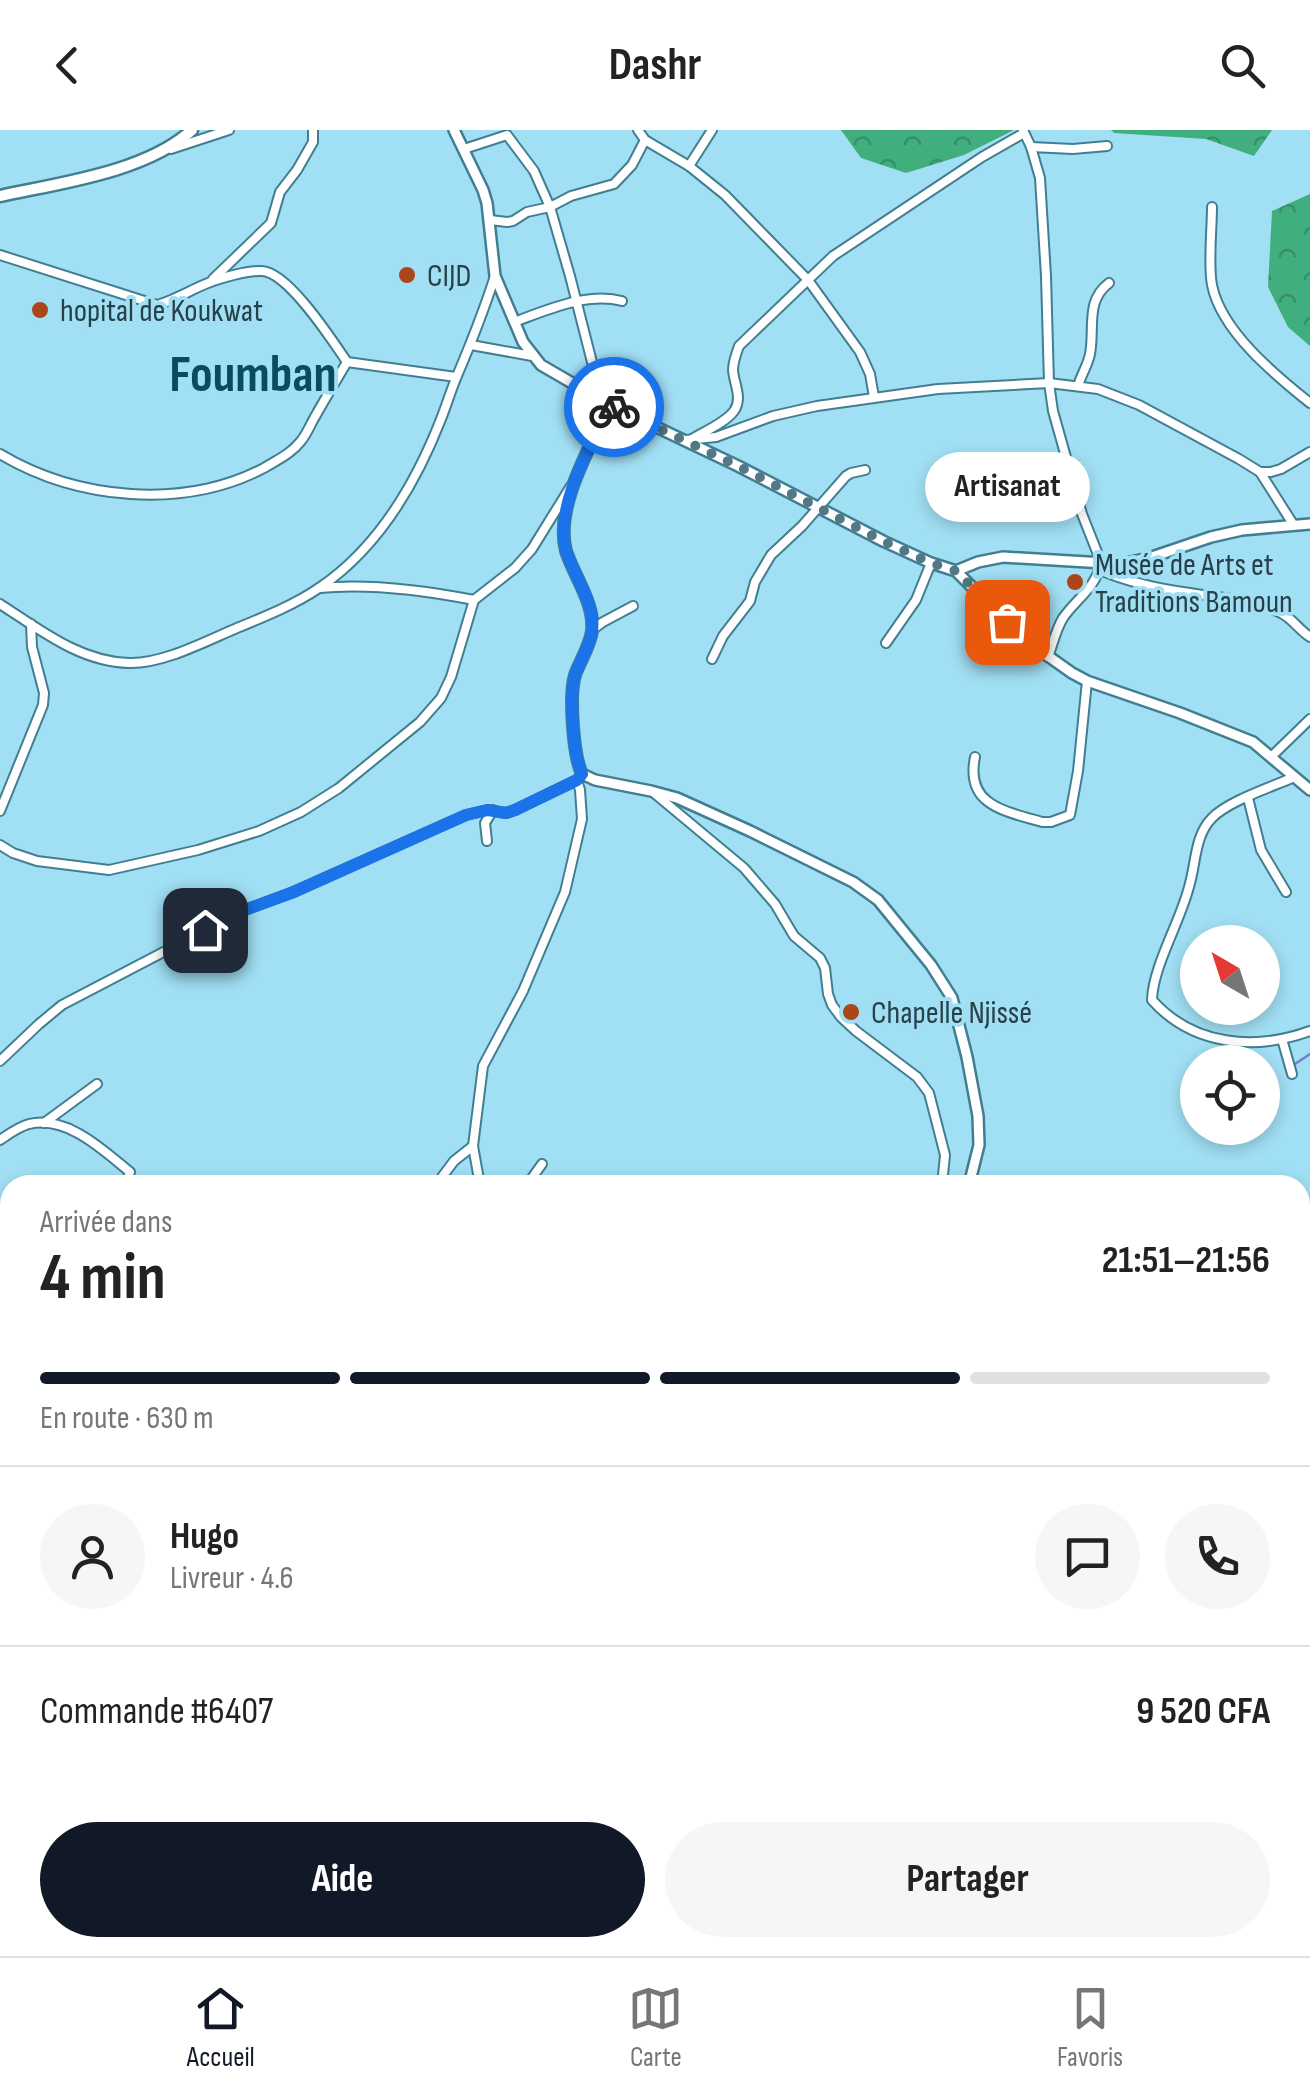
<!DOCTYPE html>
<html lang="fr">
<meta charset="utf-8">
<style>
:root{--surface:#fff;--page:#f6f6f6;--text:#222;--muted:#767676;--line:#e0e0e0;--accent:#111827}
body{margin:0;font-family:"Sofia Sans Condensed",sans-serif;background:var(--page);color:var(--text);height:100vh;display:flex;flex-direction:column;font-size:38px;white-space:nowrap}
*{box-sizing:border-box;margin:0}
p{font-size:32px;color:var(--muted)}
.icon{flex:none;width:55px;height:55px;fill:none;stroke:currentColor;stroke-width:2;stroke-linecap:round;stroke-linejoin:round}
.map{position:relative;flex:1;overflow:hidden}
.panel{position:absolute;left:0px;top:1045px;width:1310px;height:782px;display:flex;flex-direction:column;background:var(--surface);border-radius:30px 30px 0 0;box-shadow:0 5px 15px #0003}
.panel>*{flex:none}
.needle{width:65px;rotate:321deg}
.fabs{position:absolute;left:1180px;top:795px;display:grid;gap:20px}
.fabs a{display:grid;place-items:center;width:100px;height:100px;border-radius:50%;background:var(--surface);box-shadow:0 5px 15px #0003;font-size:50px}
.pin{position:absolute;display:grid;place-items:center;width:85px;height:85px;color:#fff;margin:-42px;border-radius:20px;box-shadow:0 5px 15px #0006}
.courier{position:absolute;display:grid;place-items:center;width:100px;height:100px;margin:-50px;border:8px solid #1a73e8;border-radius:50%;background:#fff;color:#222;box-shadow:0 2px 12px #0007}
.bubble{position:absolute;height:70px;border-radius:35px;background:var(--surface);box-shadow:0 5px 15px #0003;font-size:32px;font-weight:700;line-height:70px;text-align:center}
.overview em{font-style:normal;font-weight:700}
.overview div{display:flex;flex-direction:column-reverse}
.overview{display:flex;align-items:center;justify-content:space-between;height:170px;padding:0 40px}
h1{font-size:65px;font-weight:700;line-height:75px}
.bar{display:grid;grid-template-columns:repeat(4,1fr);gap:15px 10px;align-content:center;height:120px;padding:0 40px}
.bar i{height:12px;border-radius:8px;background:var(--line)}
.bar .current{background:var(--accent)}
.bar p{grid-column:span 4}
.line{display:flex;align-items:center;gap:25px;padding:0 40px;border-top:2px solid var(--line)}
.line div{flex:1}
.round{display:grid;place-items:center;flex:none;width:105px;height:105px;border-radius:52px;background:var(--page)}
.cta{display:flex;gap:20px;margin-top:auto;padding:20px 40px}
.cta a{flex:1;height:115px;border-radius:60px;background:var(--accent);color:#fff;font-size:40px;font-weight:700;line-height:115px;text-align:center}
.cta a+a{background:var(--page);color:var(--text)}
header{display:flex;justify-content:space-between;align-items:center;height:130px;padding:0 40px;background:var(--surface);font-size:45px;font-weight:700}
.dock{display:flex;justify-content:space-around;align-items:center;height:140px;border-top:2px solid var(--line);background:var(--surface);font-size:28px;color:var(--muted)}
.dock a{display:grid;justify-items:center;gap:5px}
.dock .current{color:var(--accent)}
.map>svg:first-child{display:block}
</style>
<header><svg class="icon" aria-label="back" viewBox="0 0 24 24"><path d="M15 5l-7 7 7 7"/></svg>Dashr<svg class="icon" aria-label="search" viewBox="0 0 24 24"><circle cx="10" cy="10" r="6"/><path d="M15 15l6 6"/></svg></header>
<div class="map">
<svg width="1310" height="1826" viewBox="0 0 1310 1826">
<defs>
<pattern id="forest-crowns" width="20" height="18" patternUnits="userSpaceOnUse" patternTransform="scale(2.5)"><rect width="20" height="18" fill="#41ae7e"/><path d="M2 6a3 3 0 1 1 6 0M12 15a3 3 0 1 1 6 0" fill="none" stroke="#368f69"/></pattern>
</defs>
<rect width="100%" height="100%" fill="#a1dff4"/>
<g fill="url(#forest-crowns)">
<path d="M841 0H1014L964 25 906 43 861 28Z"/>
<path d="M1111 0H1272L1254 26 1206 9 1114 3Z"/>
<path d="M1310 64V216L1288 197 1268 157 1272 81Z"/>
</g>
<g fill="none" stroke-linecap="round" stroke-linejoin="round">
<path stroke="#7a7ccf" stroke-width="2.5" d="M1295 934 1310 924"/>
<defs>
<g id="minor">
<path d="M638 0 645 10 689 36 725 65 808 150 860 222 870 244 874 267"/>
<path d="M1023 0 1031 17 1040 48 1046 146 1049 253 1053 281 1082 384 1101 432C1097 457 1076 469 1063 488 1056 499 1053 514 1048 527"/>
<path d="M1031 17 1073 19 1107 16"/>
<path d="M171 19 229 0"/>
<path d="M464 19 507 5 534 41 550 77 570 146 594 240V247L589 263"/>
<path d="M689 36 712 0"/>
<path d="M1212 77C1212 99 1208 134 1212 155 1221 201 1275 245 1310 273"/>
<path d="M490 90 507 92 513 91 527 82 550 77 571 66 614 54 632 35 645 10"/>
<path d="M0 125 157 175C175 170 190 160 208 153 220 148 249 140 262 141 288 142 332 210 347 232L456 247"/>
<path d="M213 149 271 93 280 62 297 40 313 12V0"/>
<path d="M514 192C547 180 587 162 622 171"/>
<path d="M471 215 532 226"/>
<path d="M1078 256C1081 245 1088 235 1090 224 1095 198 1085 171 1109 153"/>
<path d="M692 309C705 301 725 293 734 281 743 268 734 254 733 240 733 232 736 224 739 216L833 126 982 27 1024 3"/>
<path d="M686 310 716 307 773 286 817 276 938 259 1049 253 1098 259 1139 275 1239 329 1260 342H1271L1281 339 1310 322"/>
<path d="M0 324C77 370 184 380 264 338 277 330 291 324 301 311 307 304 311 293 316 285 326 267 337 249 347 232"/>
<path d="M1260 342 1293 394"/>
<path d="M1100 440C1128 452 1159 459 1190 463 1220 468 1252 469 1281 483 1292 488 1299 500 1310 507"/>
<path d="M319 458C370 453 423 460 474 470"/>
<path d="M0 474C39 499 80 532 129 533 163 534 206 511 237 498 264 487 294 475 319 458 377 419 416 353 441 289 447 274 451 260 457 246 471 213 484 180 495 146"/>
<path d="M592 500 603 492 633 476"/>
<path d="M886 513 916 470 931 433"/>
<path d="M712 529 723 506 750 471 755 452 771 425 802 396 846 346 851 343 865 340"/>
<path d="M975 627C965 675 1004 681 1042 692H1051L1070 685 1078 641 1087 551"/>
<path d="M1271 627 1310 589"/>
<path d="M1294 647C1272 657 1228 671 1212 688 1195 705 1196 732 1190 753 1182 789 1153 835 1152 870 1193 916 1255 921 1310 901"/>
<path d="M654 663 744 738 775 774 794 806 820 828 825 838 828 864 832 875 841 887 856 901 917 947 929 963 945 1025 942 1055"/>
<path d="M1248 668 1261 720 1286 762"/>
<path d="M0 681 43 575 44 563 32 517 31 494"/>
<path d="M487 711 485 693 493 680"/>
<path d="M0 715 13 723 37 731 109 740 198 720 259 701 301 682 339 658 420 592 441 568 451 547 474 470 515 438 532 419 571 356"/>
<path d="M1282 909 1292 944"/>
<path d="M0 931 39 894 62 875 242 781 293 762 466 685 487 680 506 683 515 680 577 650 582 644"/>
<path d="M44 993 97 954"/>
<path d="M0 1010C9 1004 18 997 29 994 67 985 103 1020 130 1042L125 1055"/>
<path d="M436 1055 454 1031 473 1016"/>
<path d="M480 1055 473 1016 483 936 523 861 565 762 582 689 580 660 577 650"/>
<path d="M527 1055 542 1034"/>
<path d="M1300 1165 1310 1168"/>
<path d="M1300 1212H1310"/>
<path d="M77 1818 78 1826"/>
<path d="M1166 1826 1171 1818"/>
</g>
<g id="tertiary">
<path d="M454 0 483 60 487 73 495 146 523 212 541 235 610 275 738 336 883 411 931 433 956 441 978 432 1003 427 1121 434 1149 428 1211 407 1242 400 1310 394"/>
<path d="M610 275C592 314 554 376 566 421 574 446 595 474 592 501 590 516 580 531 575 545 569 565 573 625 582 644L595 650 651 661 677 668 750 701 853 752 878 770 931 835 952 868 967 927 978 986 979 1015 969 1055"/>
<path d="M956 441 1024 509 1072 543 1087 551 1180 583 1253 612 1310 660"/>
<path d="M1300 1618H1310"/>
<path d="M533 1826 534 1818"/>
</g>
<g id="secondary">
<path d="M0 66C60 53 146 42 192 0"/>
<path d="M1300 1188 1310 1183"/>
<path d="M0 1397H10"/>
</g>
</defs>
<use href="#minor" stroke="#427e91" stroke-width="12"/>
<use href="#tertiary" stroke="#427e91" stroke-width="14"/>
<use href="#secondary" stroke="#427e91" stroke-width="15"/>
<use href="#minor" stroke="#fff" stroke-width="8"/>
<use href="#tertiary" stroke="#fff" stroke-width="9"/>
<use href="#secondary" stroke="#fff" stroke-width="10"/>
</g>
<g fill="none" stroke-linecap="round" stroke-linejoin="round">
<path stroke="#527885" stroke-width="10" stroke-dasharray="0 18" d="M614 277 738 336 883 411 931 433 956 441 1007 492"/>
<path stroke="#1a73e8" stroke-width="12" d="M205 800 242 781 294 762 466 685 488 680 506 683 515 680 577 650 582 644C573 625 569 565 575 545 580 531 590 516 592 501 596 474 574 446 566 421 554 376 592 314 610 275L614 277"/>
</g>
<g fill="#ab451a" stroke="#a1dff4" stroke-width="4">
<circle cx="407" cy="145" r="10"/>
<circle cx="40" cy="180" r="10"/>
<circle cx="1075" cy="452" r="10"/>
<circle cx="851" cy="882" r="10"/>
</g>
<g text-anchor="middle" stroke-width="8" stroke-linejoin="round" paint-order="stroke">
<g font-size="32" fill="#274049" stroke="#a1dff4" text-anchor="start">
<text x="427" y="156">CIJD</text>
<text x="60" y="191">hopital de Koukwat</text>
<text x="1095" y="445">Musée de Arts et<tspan x="1095" dy="37">Traditions Bamoun</tspan></text>
<text x="871" y="893">Chapelle Njissé</text>
</g>
<g font-size="52" font-weight="bold" fill="#074d5e" stroke="#a1dff4">
<text x="253" y="261">Foumban</text>
</g>
</g>
</svg>
<div class="fabs">
<a><svg class="needle" viewBox="-14 -14 28 28"><path d="M0-13l5 13h-10z" fill="#e53935"/><path d="M0 13l5-13h-10z" fill="#767676"/></svg></a>
<a><svg class="icon" aria-label="locate" viewBox="0 0 24 24"><circle cx="12" cy="12" r="6"/><path d="M12 2v4M12 18v4M2 12h4M18 12h4"/></svg></a>
</div>
<div class="pin" style="left:1007px;top:492px;background:#ea580c"><svg class="icon" aria-label="bag" viewBox="0 0 24 24"><path d="M5 8h14l-1 12H6zM9 8a3 3 0 0 1 6 0"/></svg></div>
<div class="pin" style="left:205px;top:800px;background:#1f2937"><svg class="icon" aria-label="home" viewBox="0 0 24 24"><path d="M3 11l9-7 9 7M6 9v11h12V9"/></svg></div>
<div class="courier" style="left:614px;top:277px"><svg class="icon" aria-label="bike" viewBox="0 0 24 24"><circle cx="6" cy="16" r="4"/><circle cx="18" cy="16" r="4"/><path d="M6 16l4-8h5l3 8M10 8l3 8H6M13 5h3"/></svg></div>
<div class="bubble" style="left:925px;top:322px;width:165px">Artisanat</div>
<section class="panel">
<div class="overview"><div><h1>4 min</h1><p>Arrivée dans</p></div><em>21:51–21:56</em></div>
<div class="bar"><i class="current"></i><i class="current"></i><i class="current"></i><i></i><p>En route · 630 m</p></div>
<div class="line" style="height:180px"><a class="round"><svg class="icon" aria-label="person" viewBox="0 0 24 24"><circle cx="12" cy="8" r="4"/><path d="M4 21q1-7 8-7t8 7"/></svg></a><div><b>Hugo</b><p>Livreur · 4.6</p></div><a class="round"><svg class="icon" aria-label="chat" viewBox="0 0 24 24"><path d="M4 5h16v11H9l-5 4z"/></svg></a><a class="round"><svg class="icon" aria-label="phone" viewBox="0 0 24 24"><path d="M5 4h4l2 5-3 2q2 4 5 5l2-3 5 2v4C11 20 4 13 5 4z"/></svg></a></div>
<div class="line" style="height:130px"><div>Commande #6407</div><b>9 520 CFA</b></div>
<div class="cta"><a>Aide</a><a>Partager</a></div>
</section>
</div>
<nav class="dock">
<a class="current"><svg class="icon" aria-label="home" viewBox="0 0 24 24"><path d="M3 11l9-7 9 7M6 9v11h12V9"/></svg>Accueil</a>
<a><svg class="icon" aria-label="map" viewBox="0 0 24 24"><path d="M3 6l6-2 6 2 6-2v14l-6 2-6-2-6 2zM9 4v14M15 6v14"/></svg>Carte</a>
<a><svg class="icon" aria-label="saved" viewBox="0 0 24 24"><path d="M7 4h10v16l-5-4-5 4z"/></svg>Favoris</a>
</nav>
